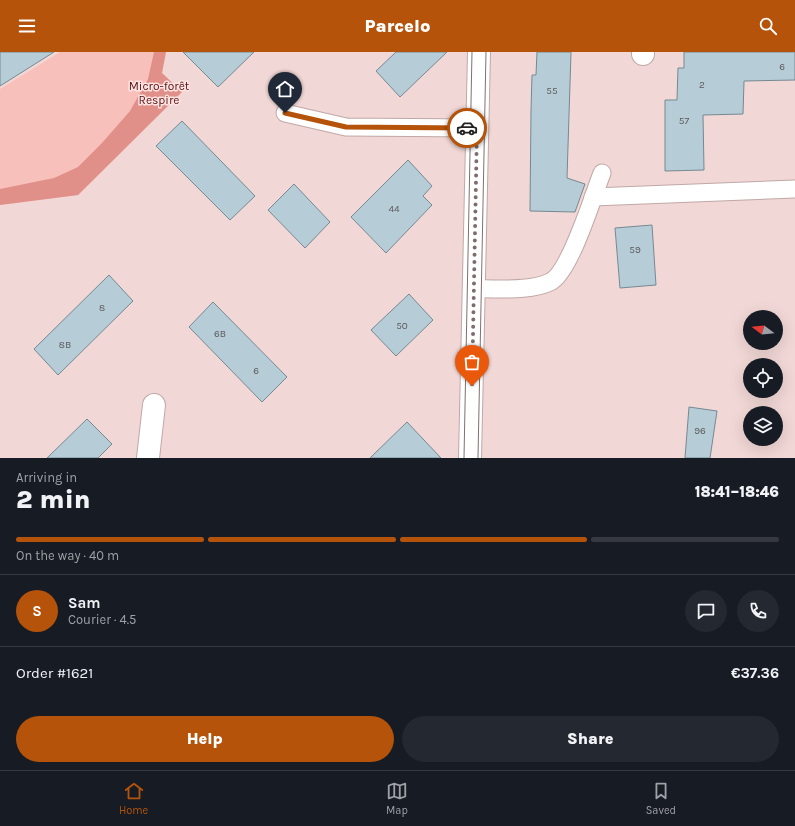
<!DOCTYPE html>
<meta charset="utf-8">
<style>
:root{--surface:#171b24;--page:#242831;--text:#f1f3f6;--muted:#9ea1a6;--line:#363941;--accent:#b45309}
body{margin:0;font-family:Karla,sans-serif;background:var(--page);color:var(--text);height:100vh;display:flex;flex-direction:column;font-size:15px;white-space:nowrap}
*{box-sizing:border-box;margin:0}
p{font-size:13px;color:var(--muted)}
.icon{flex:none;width:22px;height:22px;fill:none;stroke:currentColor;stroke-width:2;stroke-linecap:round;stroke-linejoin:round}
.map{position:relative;height:406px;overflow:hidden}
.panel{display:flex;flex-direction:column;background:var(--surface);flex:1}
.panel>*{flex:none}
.needle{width:26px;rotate:286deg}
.buttons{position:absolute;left:743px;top:258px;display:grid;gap:8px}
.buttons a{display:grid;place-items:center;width:40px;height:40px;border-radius:50%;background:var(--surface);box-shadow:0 4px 16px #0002;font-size:20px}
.pin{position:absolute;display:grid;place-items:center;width:34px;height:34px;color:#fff;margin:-41px -17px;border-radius:50% 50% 50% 0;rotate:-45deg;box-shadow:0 0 4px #0007}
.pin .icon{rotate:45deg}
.courier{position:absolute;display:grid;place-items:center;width:40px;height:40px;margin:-20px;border:3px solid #b45309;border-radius:50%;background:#fff;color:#222;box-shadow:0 1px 5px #0007}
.summary em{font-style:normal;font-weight:800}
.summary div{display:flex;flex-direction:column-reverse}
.summary{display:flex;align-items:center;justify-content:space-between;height:68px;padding:0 16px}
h1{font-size:26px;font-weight:800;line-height:30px}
.bar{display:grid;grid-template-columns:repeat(4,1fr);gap:6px 4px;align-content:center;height:48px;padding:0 16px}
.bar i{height:5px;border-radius:3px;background:var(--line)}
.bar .current{background:var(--accent)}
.bar p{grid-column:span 4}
.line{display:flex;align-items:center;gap:10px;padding:0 16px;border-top:1px solid var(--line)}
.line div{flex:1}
.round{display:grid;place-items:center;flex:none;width:42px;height:42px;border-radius:21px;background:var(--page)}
.button{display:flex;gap:8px;margin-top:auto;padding:8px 16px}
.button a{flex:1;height:46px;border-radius:24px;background:var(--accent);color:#fff;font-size:16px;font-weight:800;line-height:46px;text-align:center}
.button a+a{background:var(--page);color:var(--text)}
header{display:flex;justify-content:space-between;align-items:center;height:52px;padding:0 16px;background:var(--accent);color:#fff;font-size:18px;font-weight:800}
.menu{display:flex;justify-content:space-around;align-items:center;height:56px;border-top:1px solid var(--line);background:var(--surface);font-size:11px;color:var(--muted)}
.menu a{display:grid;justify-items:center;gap:2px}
.menu .current{color:var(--accent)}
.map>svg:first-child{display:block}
</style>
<header><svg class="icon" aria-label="menu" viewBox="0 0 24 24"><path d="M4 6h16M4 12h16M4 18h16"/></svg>Parcelo<svg class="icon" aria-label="search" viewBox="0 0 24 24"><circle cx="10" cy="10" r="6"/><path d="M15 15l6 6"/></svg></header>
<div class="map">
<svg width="795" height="406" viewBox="0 0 795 406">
<rect width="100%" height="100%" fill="#f1d7d5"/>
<path fill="#f8c0bb" d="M60 0H166L162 21 182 40 78 143 0 153V37Z"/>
<path fill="#e18f89" d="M154 0H166L162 21 182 40 78 143 0 153V137L54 126 78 115 102 91 130 59 148 27Z"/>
<g fill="#b6ccd7" stroke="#758993">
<path d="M0 0H54L0 34Z"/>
<path d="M183 0H254L218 35Z"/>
<path d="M396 0H447L400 45 376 19Z"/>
<path d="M537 0H571L567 126 585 132 575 160 530 159 531 59 532 23H536Z"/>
<path d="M684 0H795V28L744 29 743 62 703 63 704 118 665 119V48H677L678 16H684Z"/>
<path d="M182 69 255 144 230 168 156 94Z"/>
<path d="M408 108 432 134 423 144 432 153 386 201 351 165Z"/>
<path d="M294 132 330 170 305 196 268 158Z"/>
<path d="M652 173 656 233 620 236 615 176Z"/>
<path d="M109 223 133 249 58 323 34 297Z"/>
<path d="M409 242 433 268 396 304 371 278Z"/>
<path d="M213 250 287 325 262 350 189 275Z"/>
<path d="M689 355 717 359 710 406H685Z"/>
<path d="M87 367 112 392 98 406H47Z"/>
<path d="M407 370 441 406H370Z"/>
</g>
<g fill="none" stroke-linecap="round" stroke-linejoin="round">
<defs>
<g id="lane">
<path d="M285 61 346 75 477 76"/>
<path d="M593 145 795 137"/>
<path d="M474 237C497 236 529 240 550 230 570 221 593 144 602 121"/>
</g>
<g id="street">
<path d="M643 2V0"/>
<path d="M148 406 154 353"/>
<path d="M470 406 479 0"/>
</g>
</defs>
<use href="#lane" stroke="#c0a8a6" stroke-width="19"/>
<use href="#street" stroke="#c0a8a6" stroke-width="24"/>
<use href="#lane" stroke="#fff" stroke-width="17"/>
<use href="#street" stroke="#fff" stroke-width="22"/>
<g stroke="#80706f" stroke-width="1">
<path d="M464 406 472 0"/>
<path d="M478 406 486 0"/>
</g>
</g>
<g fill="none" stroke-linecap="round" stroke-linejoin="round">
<path stroke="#7d6d6c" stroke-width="4" stroke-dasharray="0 7.2" d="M467 76H477L472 334"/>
<path stroke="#b45309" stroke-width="5" d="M285 61 346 75 467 76"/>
</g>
<g text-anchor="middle" stroke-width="3" stroke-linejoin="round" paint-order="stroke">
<g font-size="10" fill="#5c5a5c">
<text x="782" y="18">6</text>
<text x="702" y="36">2</text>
<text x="552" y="42">55</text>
<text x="684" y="72">57</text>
<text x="394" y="160">44</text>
<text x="635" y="201">59</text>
<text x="102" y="259">8</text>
<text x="402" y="277">50</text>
<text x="220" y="285">6B</text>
<text x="65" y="296">8B</text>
<text x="256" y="322">6</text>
<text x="700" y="382">96</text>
</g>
<g font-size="12" fill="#5b1214" stroke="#fee4e2">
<text x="159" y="38">Micro-forêt<tspan x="159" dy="14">Respire</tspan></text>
</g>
</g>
</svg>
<div class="buttons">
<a><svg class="needle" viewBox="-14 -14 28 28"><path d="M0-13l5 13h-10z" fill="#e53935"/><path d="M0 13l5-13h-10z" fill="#9ea1a6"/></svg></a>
<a><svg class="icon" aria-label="locate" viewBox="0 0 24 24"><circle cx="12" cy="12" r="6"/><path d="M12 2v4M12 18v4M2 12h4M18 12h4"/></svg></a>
<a><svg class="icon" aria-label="layers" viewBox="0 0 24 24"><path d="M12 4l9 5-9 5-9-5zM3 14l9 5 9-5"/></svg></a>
</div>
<div class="pin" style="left:472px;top:334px;background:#ea580c"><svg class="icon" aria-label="bag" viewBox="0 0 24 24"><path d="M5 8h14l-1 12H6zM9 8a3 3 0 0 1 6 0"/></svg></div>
<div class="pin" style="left:285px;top:61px;background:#1f2937"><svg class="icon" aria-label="home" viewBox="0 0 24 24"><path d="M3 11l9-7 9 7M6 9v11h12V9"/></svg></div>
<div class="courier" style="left:467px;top:76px"><svg class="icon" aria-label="car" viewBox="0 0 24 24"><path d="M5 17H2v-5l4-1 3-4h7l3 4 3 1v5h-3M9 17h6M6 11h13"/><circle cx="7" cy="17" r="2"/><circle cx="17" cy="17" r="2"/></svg></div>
</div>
<section class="panel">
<div class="summary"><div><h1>2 min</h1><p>Arriving in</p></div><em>18:41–18:46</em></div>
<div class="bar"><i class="current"></i><i class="current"></i><i class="current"></i><i></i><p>On the way · 40 m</p></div>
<div class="line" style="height:72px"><b class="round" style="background:var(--accent);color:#fff">S</b><div><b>Sam</b><p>Courier · 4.5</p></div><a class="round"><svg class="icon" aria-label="chat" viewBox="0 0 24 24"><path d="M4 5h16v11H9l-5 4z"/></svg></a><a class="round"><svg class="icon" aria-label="phone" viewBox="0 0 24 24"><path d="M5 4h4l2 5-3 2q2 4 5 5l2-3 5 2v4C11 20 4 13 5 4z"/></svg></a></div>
<div class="line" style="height:52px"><div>Order #1621</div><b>€37.36</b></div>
<div class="button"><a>Help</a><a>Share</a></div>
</section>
<nav class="menu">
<a class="current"><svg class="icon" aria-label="home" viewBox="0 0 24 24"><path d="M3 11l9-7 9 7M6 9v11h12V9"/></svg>Home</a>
<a><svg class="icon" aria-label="map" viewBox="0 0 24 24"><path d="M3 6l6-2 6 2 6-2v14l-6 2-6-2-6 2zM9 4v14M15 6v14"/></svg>Map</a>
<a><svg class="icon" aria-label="saved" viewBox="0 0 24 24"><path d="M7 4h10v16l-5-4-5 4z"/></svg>Saved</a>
</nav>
